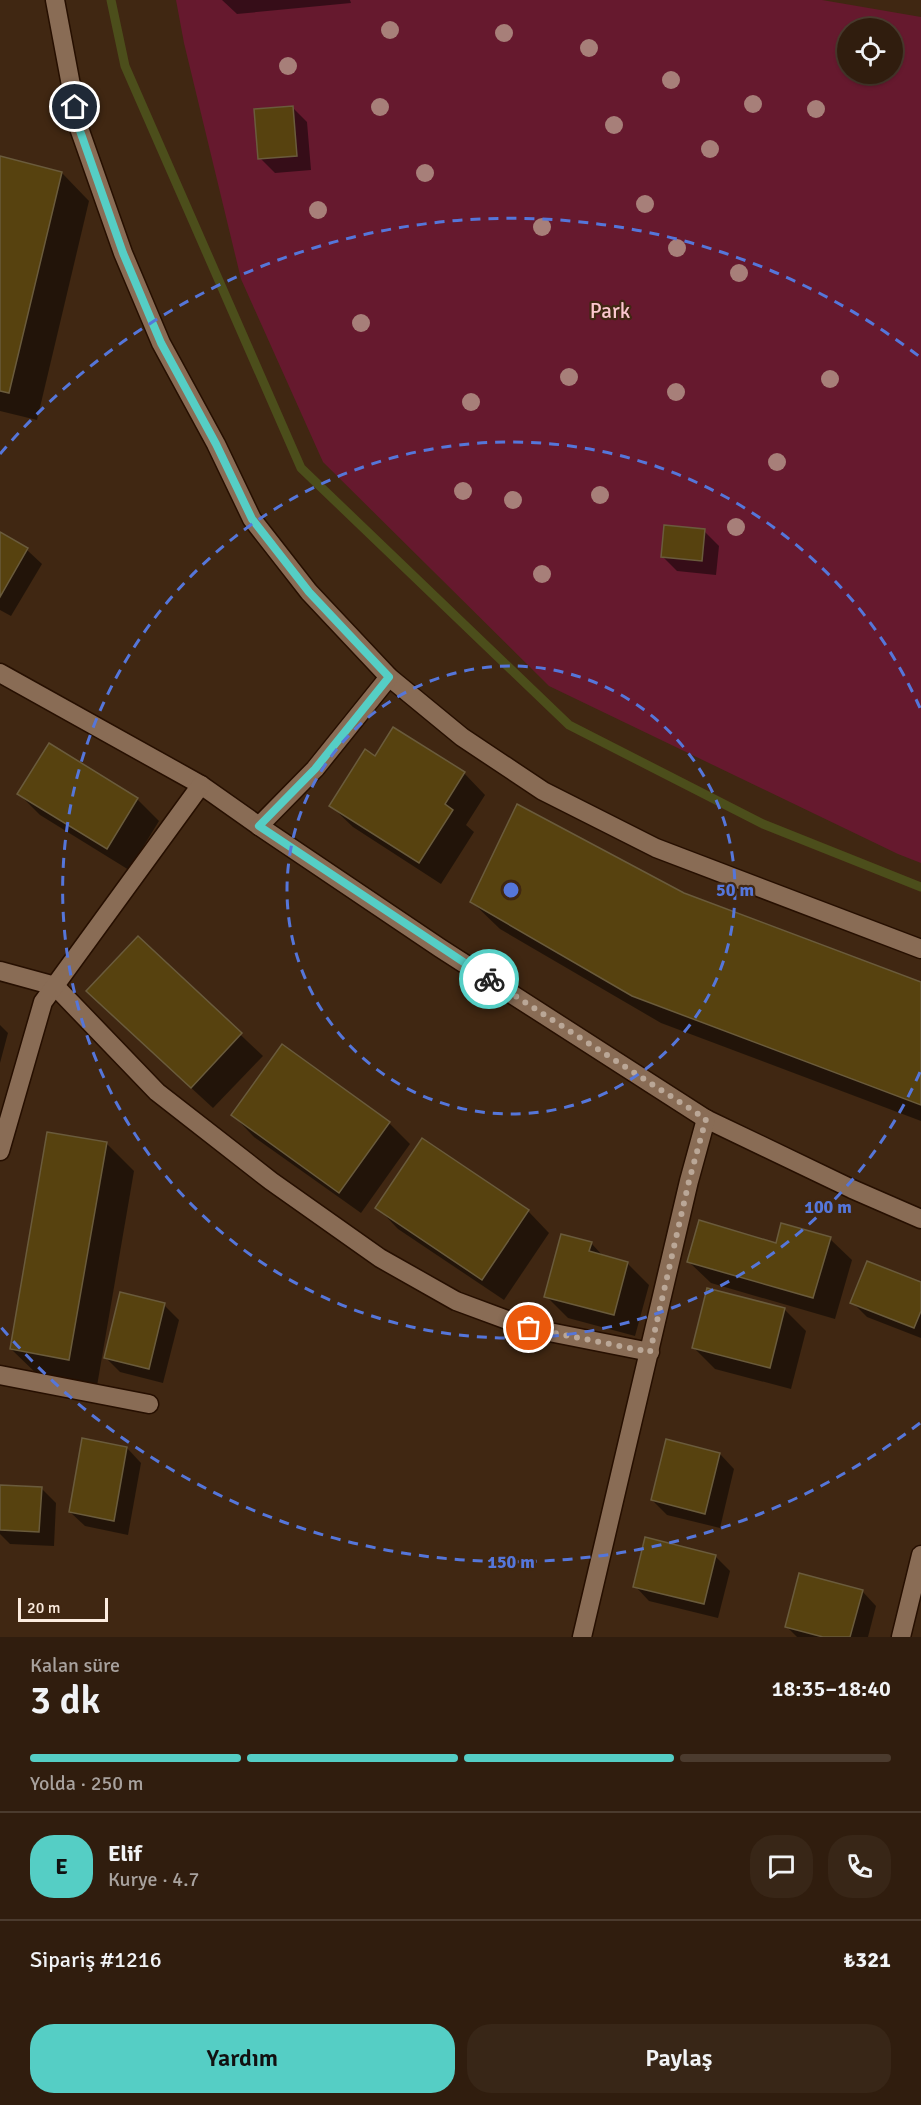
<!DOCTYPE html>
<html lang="tr">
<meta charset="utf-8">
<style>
:root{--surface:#301d0e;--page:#382617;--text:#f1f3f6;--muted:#a8a29e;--line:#4b3b2e;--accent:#55cec5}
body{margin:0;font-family:Signika,sans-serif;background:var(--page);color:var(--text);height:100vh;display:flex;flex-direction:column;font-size:22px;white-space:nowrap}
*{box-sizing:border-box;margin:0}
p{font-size:20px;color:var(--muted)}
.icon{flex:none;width:33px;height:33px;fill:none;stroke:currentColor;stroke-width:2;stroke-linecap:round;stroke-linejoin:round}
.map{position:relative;height:1637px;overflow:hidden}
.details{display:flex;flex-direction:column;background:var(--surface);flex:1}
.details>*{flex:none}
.controls{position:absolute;left:837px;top:18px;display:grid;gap:12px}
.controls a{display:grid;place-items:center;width:66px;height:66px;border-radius:50%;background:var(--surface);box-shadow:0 2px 4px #0004,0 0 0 2px var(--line);font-size:30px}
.scale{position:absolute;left:18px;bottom:15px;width:90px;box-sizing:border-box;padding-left:6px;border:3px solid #fcecdf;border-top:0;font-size:16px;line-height:21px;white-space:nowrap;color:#fcecdf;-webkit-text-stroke:4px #402712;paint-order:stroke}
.pin{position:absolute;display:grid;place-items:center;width:51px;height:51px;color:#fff;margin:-26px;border:3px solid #fff;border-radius:50%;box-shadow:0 2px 6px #0007}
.courier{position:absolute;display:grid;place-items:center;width:60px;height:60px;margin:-30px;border:4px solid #55cec5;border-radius:50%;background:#fff;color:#222;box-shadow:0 2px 8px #0007}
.head em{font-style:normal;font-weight:600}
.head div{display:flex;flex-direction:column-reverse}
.head{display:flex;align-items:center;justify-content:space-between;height:102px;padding:0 30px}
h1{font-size:39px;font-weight:600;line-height:45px}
.bar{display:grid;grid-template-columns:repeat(4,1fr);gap:9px 6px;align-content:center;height:72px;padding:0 30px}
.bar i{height:8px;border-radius:4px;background:var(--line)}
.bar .active{background:var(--accent)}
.bar p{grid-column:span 4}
.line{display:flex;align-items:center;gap:15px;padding:0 30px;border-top:2px solid var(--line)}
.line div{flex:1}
.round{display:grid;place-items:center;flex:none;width:63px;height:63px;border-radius:24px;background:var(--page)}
.action{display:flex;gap:12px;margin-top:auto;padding:12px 30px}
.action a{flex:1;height:69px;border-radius:24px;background:var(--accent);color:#111;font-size:24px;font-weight:600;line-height:69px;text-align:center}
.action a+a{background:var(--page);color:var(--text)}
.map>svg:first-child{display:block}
</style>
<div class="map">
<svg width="921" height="1637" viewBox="0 0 921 1637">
<rect width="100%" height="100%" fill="#402712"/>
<path fill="#66192e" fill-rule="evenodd" d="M176 0H822L921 17V863L898 854 549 686 323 462 241 279 184 43ZM848 28H892V74H848Z"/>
<g fill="#0007">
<path d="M222 0H350L351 3 237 14Z"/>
<path d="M293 108 307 122 311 170 275 173 260 158Z"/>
<path d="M0 158 62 173 89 201 37 420 0 411Z"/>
<path d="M704 531 719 546 716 575 677 571 662 556Z"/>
<path d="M0 534 27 550 42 564 11 616 0 610Z"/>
<path d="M50 745 137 799 159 821 129 870 40 815 19 794Z"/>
<path d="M376 758 464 773 485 795 466 825 474 832 441 884 353 827 331 806Z"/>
<path d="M683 894 921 984V1121L661 1023 500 929 472 902Z"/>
<path d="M138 938 263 1056 213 1108 110 1013Z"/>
<path d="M0 1025 8 1033 0 1063Z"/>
<path d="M233 1115 389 1123 410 1144 361 1213 254 1137Z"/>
<path d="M106 1143 134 1171 97 1386 39 1376 11 1349Z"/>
<path d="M377 1207 528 1211 549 1233 504 1300 398 1229Z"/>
<path d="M830 1239 852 1260 835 1319 711 1283 689 1262 777 1244Z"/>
<path d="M591 1243 604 1257 627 1263 649 1285 635 1336 568 1318 546 1296Z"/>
<path d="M921 1284V1338L867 1317 852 1302Z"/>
<path d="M164 1305 179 1320 163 1383 120 1372 105 1357Z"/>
<path d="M784 1309 806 1331 791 1389 715 1369 694 1348Z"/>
<path d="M127 1448 141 1463 128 1535 85 1526 70 1512Z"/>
<path d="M720 1454 734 1469 720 1528 667 1515 652 1500Z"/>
<path d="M0 1486 41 1488 56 1503 54 1546 10 1544 0 1534Z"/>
<path d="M715 1556 730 1571 718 1618 649 1601 635 1586Z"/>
<path d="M862 1591 876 1606 868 1637H797L787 1627Z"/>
</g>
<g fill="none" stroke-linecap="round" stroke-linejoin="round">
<path stroke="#4c4e1b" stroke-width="9" d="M111 0 125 66 301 468 569 725 763 824 921 887"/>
</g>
<g fill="#57420f" stroke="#6a5b3c" stroke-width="1.5">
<path d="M293 106 297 156 258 159 254 109Z"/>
<path d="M0 156 62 172 9 393 0 391Z"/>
<path d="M664 525 705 529 702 561 661 557Z"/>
<path d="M0 532 28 548 0 597Z"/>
<path d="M393 727 465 772 445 804 453 810 419 863 329 806 365 749 375 756Z"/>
<path d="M49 743 138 798 107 849 17 794Z"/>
<path d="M517 804 684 893 921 982V1105L632 996 470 902Z"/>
<path d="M138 936 242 1033 191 1088 86 991Z"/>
<path d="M282 1044 390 1122 339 1193 231 1115Z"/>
<path d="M47 1132 107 1142 69 1360 10 1349Z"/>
<path d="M422 1138 529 1210 482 1280 375 1208Z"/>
<path d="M699 1220 776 1243 781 1223 831 1237 813 1298 687 1262Z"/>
<path d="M561 1234 592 1242 589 1251 628 1262 614 1315 544 1297Z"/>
<path d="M867 1261 921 1282V1311L914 1328 850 1303Z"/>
<path d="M707 1288 785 1308 770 1368 692 1348Z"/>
<path d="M120 1292 165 1303 149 1369 104 1358Z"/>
<path d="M82 1438 127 1447 114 1521 69 1512Z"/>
<path d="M666 1439 720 1453 705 1514 651 1500Z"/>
<path d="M0 1485 42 1487 39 1532 0 1530Z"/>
<path d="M645 1537 716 1555 704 1604 633 1587Z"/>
<path d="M799 1573 863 1590 850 1637H823L785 1627Z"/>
</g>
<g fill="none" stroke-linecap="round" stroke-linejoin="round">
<defs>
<g id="minor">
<path d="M55 0 79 128 123 253 161 343 216 444 252 519 309 592 389 677 462 737 543 791 656 848 921 949"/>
<path d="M0 673 201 785 259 826 440 948 706 1119 852 1189 921 1219"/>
<path d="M259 826 315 769 389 677"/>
<path d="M0 971 55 986 157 1092 271 1181 380 1258 456 1301 529 1328 650 1352"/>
<path d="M0 1151 43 1002 201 785"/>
<path d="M0 1375 149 1404"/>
<path d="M582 1637 689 1181 706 1119"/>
<path d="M901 1637 921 1555"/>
</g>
</defs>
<use href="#minor" stroke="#260f00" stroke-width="21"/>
<use href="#minor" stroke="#896c55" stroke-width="18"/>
</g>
<g fill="#a77f79">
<circle cx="390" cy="30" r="9"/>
<circle cx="504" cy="33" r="9"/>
<circle cx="589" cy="48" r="9"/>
<circle cx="288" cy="66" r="9"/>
<circle cx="671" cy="80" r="9"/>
<circle cx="753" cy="104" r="9"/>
<circle cx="380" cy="107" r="9"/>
<circle cx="816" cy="109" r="9"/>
<circle cx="614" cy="125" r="9"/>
<circle cx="710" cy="149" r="9"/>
<circle cx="425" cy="173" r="9"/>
<circle cx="645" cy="204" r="9"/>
<circle cx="318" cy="210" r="9"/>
<circle cx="542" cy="227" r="9"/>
<circle cx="677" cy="248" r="9"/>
<circle cx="739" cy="273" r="9"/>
<circle cx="361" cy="323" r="9"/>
<circle cx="569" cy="377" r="9"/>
<circle cx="830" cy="379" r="9"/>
<circle cx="676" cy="392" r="9"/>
<circle cx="471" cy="402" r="9"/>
<circle cx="777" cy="462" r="9"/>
<circle cx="463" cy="491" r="9"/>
<circle cx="600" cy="495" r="9"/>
<circle cx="513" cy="500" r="9"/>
<circle cx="736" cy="527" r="9"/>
<circle cx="542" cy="574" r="9"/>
</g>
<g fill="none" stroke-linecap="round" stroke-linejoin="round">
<path stroke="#baa797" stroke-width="6" stroke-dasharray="0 10.8" d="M489 979 706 1119 689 1181 650 1352 529 1328"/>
<path stroke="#55cec5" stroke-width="8" d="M75 107 79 128 123 253 161 343 216 444 252 519 309 592 389 677 315 769 259 826 489 979"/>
</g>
<g fill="none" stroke="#5576da" stroke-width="3" stroke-dasharray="10 8">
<circle cx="511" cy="890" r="224"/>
<path d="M920 1072A448 448 0 1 1 920 708"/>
<path d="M920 1423A672 672 0 0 1 0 1326M0 454A672 672 0 0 1 920 357"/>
</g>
<g text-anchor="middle" stroke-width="4.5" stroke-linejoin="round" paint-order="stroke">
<g font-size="21" fill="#fbc7ce" stroke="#402712">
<text x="610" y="318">Park</text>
</g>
</g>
<circle cx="511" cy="890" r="9" fill="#5576da" stroke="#402712" stroke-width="3"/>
<g font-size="18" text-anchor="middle" font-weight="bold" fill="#5576da" stroke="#402712" stroke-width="4.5" stroke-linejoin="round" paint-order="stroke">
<text x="735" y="896">50 m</text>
<text x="828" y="1213">100 m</text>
<text x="511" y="1568">150 m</text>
</g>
</svg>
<div class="controls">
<a><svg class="icon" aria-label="locate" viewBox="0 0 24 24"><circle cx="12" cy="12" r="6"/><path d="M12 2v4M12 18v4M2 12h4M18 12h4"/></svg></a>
</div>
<div class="scale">20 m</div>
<div class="pin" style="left:529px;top:1328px;background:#ea580c"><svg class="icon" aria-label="bag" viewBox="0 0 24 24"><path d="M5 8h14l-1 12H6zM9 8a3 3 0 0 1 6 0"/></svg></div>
<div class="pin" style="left:75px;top:107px;background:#1f2937"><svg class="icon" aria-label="home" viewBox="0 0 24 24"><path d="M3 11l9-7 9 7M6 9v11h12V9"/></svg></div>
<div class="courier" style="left:489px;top:979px"><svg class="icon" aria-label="bike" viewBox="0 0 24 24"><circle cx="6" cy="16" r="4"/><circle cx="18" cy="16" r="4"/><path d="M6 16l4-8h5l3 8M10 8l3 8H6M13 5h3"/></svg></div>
</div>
<section class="details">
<div class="head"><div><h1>3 dk</h1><p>Kalan süre</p></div><em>18:35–18:40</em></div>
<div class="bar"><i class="active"></i><i class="active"></i><i class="active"></i><i></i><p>Yolda · 250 m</p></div>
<div class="line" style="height:108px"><b class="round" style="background:var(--accent);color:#111">E</b><div><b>Elif</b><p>Kurye · 4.7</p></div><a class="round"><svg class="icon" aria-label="chat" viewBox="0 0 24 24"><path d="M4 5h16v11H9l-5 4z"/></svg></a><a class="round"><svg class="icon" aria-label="phone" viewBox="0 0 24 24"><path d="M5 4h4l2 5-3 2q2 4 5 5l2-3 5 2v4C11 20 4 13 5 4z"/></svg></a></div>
<div class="line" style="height:78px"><div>Sipariş #1216</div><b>₺321</b></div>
<div class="action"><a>Yardım</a><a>Paylaş</a></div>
</section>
